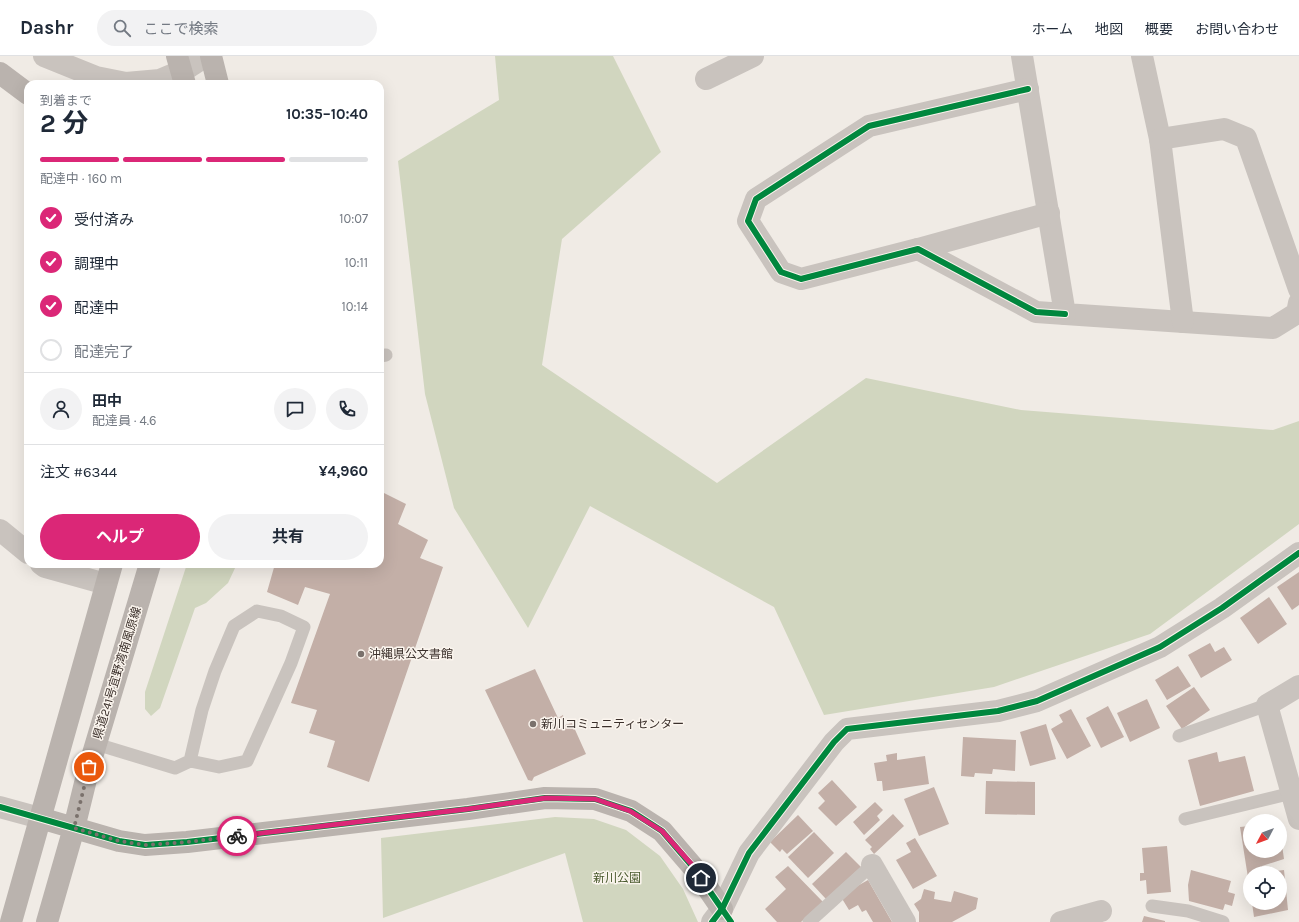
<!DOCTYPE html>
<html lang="ja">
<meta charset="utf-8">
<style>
:root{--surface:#fff;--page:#f2f2f3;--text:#1f2937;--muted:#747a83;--line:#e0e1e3;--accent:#db2777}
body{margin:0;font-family:Karla,"Noto Sans JP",sans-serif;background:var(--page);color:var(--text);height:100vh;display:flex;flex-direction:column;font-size:15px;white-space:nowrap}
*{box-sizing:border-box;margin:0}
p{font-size:13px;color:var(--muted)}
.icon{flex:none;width:22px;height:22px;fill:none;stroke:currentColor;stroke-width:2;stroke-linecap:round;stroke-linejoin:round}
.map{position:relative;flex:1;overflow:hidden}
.details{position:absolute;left:24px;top:24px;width:360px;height:488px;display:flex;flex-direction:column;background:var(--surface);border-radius:12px;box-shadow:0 4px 16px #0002}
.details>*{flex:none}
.needle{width:26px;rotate:229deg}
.fabs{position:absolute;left:1243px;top:758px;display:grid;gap:8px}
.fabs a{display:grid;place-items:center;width:44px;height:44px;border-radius:50%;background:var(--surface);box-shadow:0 4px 16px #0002;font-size:20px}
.pin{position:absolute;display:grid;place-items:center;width:34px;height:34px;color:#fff;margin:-17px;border:2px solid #fff;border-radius:50%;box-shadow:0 1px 4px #0007}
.courier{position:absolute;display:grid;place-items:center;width:40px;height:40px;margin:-20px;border:3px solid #db2777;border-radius:50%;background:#fff;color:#222;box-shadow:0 1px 5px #0007}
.headline em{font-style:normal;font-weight:700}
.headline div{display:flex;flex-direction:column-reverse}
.headline{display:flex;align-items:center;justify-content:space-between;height:68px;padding:0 16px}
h1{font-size:26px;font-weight:700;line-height:30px}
.bar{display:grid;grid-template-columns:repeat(4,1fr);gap:6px 4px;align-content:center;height:48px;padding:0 16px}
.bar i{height:5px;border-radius:3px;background:var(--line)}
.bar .active{background:var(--accent)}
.bar p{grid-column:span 4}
.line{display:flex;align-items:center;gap:10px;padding:0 16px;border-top:1px solid var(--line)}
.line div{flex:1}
.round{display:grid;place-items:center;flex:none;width:42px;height:42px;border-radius:21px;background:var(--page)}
ol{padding:0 16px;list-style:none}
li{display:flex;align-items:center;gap:12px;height:44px}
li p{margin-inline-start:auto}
li .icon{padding:4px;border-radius:50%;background:var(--accent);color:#fff;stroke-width:4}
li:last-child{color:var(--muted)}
li i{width:22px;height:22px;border:2px solid var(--line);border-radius:50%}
.action{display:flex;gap:8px;margin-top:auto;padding:8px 16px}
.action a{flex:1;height:46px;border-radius:24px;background:var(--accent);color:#fff;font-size:16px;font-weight:700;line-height:46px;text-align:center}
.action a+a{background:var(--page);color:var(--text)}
header{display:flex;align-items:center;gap:24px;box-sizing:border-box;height:56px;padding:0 20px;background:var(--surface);border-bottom:1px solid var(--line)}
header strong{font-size:19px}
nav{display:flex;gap:22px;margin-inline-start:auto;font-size:14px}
.search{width:280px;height:36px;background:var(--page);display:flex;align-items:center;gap:10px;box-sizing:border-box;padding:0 14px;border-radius:22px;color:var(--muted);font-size:15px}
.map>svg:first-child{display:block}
</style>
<header>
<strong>Dashr</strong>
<div class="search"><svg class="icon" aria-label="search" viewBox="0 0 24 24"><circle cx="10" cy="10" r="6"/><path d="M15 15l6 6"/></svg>ここで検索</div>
<nav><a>ホーム</a><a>地図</a><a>概要</a><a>お問い合わせ</a></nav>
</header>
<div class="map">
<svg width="1299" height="866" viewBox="0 0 1299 866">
<rect width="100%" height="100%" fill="#f0ebe5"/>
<g fill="#d1d6bf">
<path d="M495 0H613L661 96 562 183 542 309 717 427 866 322 1021 354 1273 374 1299 365V468L1150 578 994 631 824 659 774 551 590 450 528 572 454 452 425 338 398 105 499 44Z"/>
<path d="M187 508H256L259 510H236L228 527 206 547 195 552 160 652 151 660 145 653V636Z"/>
<path d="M555 761 594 763 626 774 660 800 683 833 698 866H583L565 797 383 862 381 782Z"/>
</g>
<g fill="#c3afa7">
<path d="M380 435 406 448 398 468 428 484 420 502 443 511 369 726 327 711 335 685 309 677 317 654 291 647 330 538 305 531 298 549 267 536 275 508H380Z"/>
<path d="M1299 516V549L1292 554 1277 531Z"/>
<path d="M1269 541 1287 568 1258 588 1240 562Z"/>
<path d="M1210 587 1215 596 1224 591 1232 604 1201 622 1188 599Z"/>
<path d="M1178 610 1191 630 1167 644 1155 624Z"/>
<path d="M535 613 558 662 563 659 565 669 572 667 586 698 534 721 532 725 528 724 485 634Z"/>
<path d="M1194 631 1210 654 1182 673 1166 650Z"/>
<path d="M1147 643 1160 672 1130 686 1117 657Z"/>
<path d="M1108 650 1124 681 1101 692 1086 662Z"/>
<path d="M1071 653 1091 690 1067 703 1051 673 1063 666 1059 659Z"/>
<path d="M1046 668 1056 703 1030 710 1020 676Z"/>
<path d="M963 681 1016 684 1015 715 993 713 992 718 975 717 974 721 961 720Z"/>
<path d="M1217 696 1219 706 1245 700 1254 735 1200 750 1188 704Z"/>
<path d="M897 697V704L925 700 929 728 883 735 882 725H877L874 707 887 705 886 699Z"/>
<path d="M832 724 857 751 836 770 818 752 825 745 818 737Z"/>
<path d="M986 725 1035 726V759L985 758Z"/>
<path d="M934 731 949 768 919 780 904 743Z"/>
<path d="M875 746 883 754 877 760 880 764 864 779 853 766Z"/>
<path d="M893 758 904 770 874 798 870 793 872 791 865 784Z"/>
<path d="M798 759 813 775 787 798 782 793 780 796 770 786Z"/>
<path d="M1250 770V795H1280L1281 782 1284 803 1262 810 1263 817H1250L1249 828 1240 771Z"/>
<path d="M814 776 834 797 808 822 788 801Z"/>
<path d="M915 782 937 820 913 833 896 804 911 796 906 787Z"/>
<path d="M1167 790 1171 836 1147 838 1146 824 1140 825V817H1144L1142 792Z"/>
<path d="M846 796 861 811 826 843 812 828Z"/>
<path d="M788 810 823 846 801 866H777L765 853 786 833 775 821Z"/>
<path d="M1191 814 1231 825 1228 836 1235 838 1232 850 1225 848 1223 854 1189 845 1188 829Z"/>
<path d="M1284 814 1288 854 1254 861 1252 847H1280V817H1267V816Z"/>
<path d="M868 824 892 866H873L866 854 862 856 858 849 849 854 841 841 845 837Z"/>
<path d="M924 833 935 836 934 843 951 846 954 835 978 842 976 853 952 866H919V856L914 848 921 843Z"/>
<path d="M1144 860 1165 865V866H1142Z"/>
</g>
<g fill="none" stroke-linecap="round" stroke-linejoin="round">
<g stroke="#c9c3be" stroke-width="13">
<path d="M380 300 386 299"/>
<path d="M1179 680 1267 649"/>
<path d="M96 688 175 712 190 705 202 654 215 615 234 570 257 555 281 560 304 571 291 607 247 705 219 711 190 705"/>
<path d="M1185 763 1292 737"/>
<path d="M1152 850 1188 855 1223 866"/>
<path d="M809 866 872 809"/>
</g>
<g stroke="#c9c3be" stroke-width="22">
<path d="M44 0 96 21 126 27 160 24 186 13 206 0"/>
<path d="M1022 0 1065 258 1273 272 1297 257 1299 247"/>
<path d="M1142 0 1160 83 1183 266"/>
<path d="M706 23 753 0"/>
<path d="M1028 33 869 70 756 143 748 165 781 216 801 223 918 193 1036 256 1065 258"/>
<path d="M1160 83 1224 73 1246 82 1299 233"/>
<path d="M918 193 1049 157"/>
<path d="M0 474 28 497"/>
<path d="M41 508 45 511 106 528"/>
<path d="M1299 630 1267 649 1299 763"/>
<path d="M0 751 40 762"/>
<path d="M872 809 905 866"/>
<path d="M712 866 722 853 749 797 834 686 847 673 998 655 1037 645 1160 591 1222 552 1299 497"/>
<path d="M1061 866 1101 855"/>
</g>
<g stroke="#bab3ae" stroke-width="22">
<path d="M177 0 185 28"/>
<path d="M211 0 218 28"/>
<path d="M0 17 28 38"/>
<path d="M40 762 119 785 145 789 187 786 468 753 545 742 595 743 631 755 662 775 693 811 722 853"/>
<path d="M11 866 112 508"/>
<path d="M47 866 74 772 89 711 150 508"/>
</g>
<defs>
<g id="cycleway">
<path d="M1028 33 869 70 756 143 748 165 781 216 801 223 918 193 1036 256 1065 258"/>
<path d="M0 751 119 785 145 789 187 786 468 753 545 742 595 743 631 755 662 775 693 811 731 866"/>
<path d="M712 866 722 853 749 797 834 686 847 673 998 655 1037 645 1160 591 1222 552 1299 497"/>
</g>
</defs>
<use href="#cycleway" stroke="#fbf5ee" stroke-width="8"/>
<use href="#cycleway" stroke="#00873e" stroke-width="6"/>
</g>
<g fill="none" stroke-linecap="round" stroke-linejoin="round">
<path stroke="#7a716c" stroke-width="4" stroke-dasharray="0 7.2" d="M89 711 74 772 119 785 145 789 187 786 237 780"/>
<path stroke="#db2777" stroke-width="5" d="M237 780 468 753 546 742 595 743 630 755 662 775 694 811 701 822"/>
</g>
<g fill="#7a716c" stroke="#fbf5ee" stroke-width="1.5">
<circle cx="361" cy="598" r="4"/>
<circle cx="533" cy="668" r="4"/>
</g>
<g text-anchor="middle" stroke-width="3" stroke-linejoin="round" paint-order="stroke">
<g font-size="12" fill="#3b302b" stroke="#fbf5ee" text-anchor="start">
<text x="369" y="602">沖縄県公文書館</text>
<text x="541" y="672">新川コミュニティセンター</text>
</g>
<g font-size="12" fill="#3b302b" stroke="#fbf5ee">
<text transform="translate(117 617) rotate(-73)" y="4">県道241号宜野湾南風原線</text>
</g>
<g font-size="12" fill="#4a5a2e" stroke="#fbf5ee">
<text x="617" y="826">新川公園</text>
</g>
</g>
</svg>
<div class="fabs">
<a><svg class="needle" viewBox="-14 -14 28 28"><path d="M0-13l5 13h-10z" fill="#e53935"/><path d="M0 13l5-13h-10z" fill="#747a83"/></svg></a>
<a><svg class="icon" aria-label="locate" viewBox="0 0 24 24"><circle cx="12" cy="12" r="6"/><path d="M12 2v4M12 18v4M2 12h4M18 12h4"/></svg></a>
</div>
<div class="pin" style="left:89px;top:711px;background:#ea580c"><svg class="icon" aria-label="bag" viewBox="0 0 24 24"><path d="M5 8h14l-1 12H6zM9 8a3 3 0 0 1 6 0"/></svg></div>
<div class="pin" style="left:701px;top:822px;background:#1f2937"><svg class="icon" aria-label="home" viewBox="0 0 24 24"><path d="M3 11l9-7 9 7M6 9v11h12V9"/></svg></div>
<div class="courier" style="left:237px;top:780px"><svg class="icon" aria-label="bike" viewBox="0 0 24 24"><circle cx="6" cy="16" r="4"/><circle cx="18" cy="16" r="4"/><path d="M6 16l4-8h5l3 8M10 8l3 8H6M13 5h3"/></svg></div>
<section class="details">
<div class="headline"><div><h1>2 分</h1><p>到着まで</p></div><em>10:35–10:40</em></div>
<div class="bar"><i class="active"></i><i class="active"></i><i class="active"></i><i></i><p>配達中 · 160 m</p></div>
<ol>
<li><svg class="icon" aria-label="check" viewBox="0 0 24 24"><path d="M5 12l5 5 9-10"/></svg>受付済み<p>10:07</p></li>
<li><svg class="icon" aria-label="check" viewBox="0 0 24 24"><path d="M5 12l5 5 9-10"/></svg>調理中<p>10:11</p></li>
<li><svg class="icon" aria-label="check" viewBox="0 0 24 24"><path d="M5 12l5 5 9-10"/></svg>配達中<p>10:14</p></li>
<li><i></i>配達完了</li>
</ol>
<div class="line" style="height:72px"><a class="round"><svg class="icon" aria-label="person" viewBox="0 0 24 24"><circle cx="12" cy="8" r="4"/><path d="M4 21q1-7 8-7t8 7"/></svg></a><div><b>田中</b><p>配達員 · 4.6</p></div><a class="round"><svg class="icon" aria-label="chat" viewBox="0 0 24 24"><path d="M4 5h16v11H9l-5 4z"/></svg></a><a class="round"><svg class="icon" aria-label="phone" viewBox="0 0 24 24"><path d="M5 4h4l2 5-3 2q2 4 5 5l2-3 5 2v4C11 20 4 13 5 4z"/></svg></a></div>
<div class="line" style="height:52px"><div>注文 #6344</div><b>¥4,960</b></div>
<div class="action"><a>ヘルプ</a><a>共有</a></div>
</section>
</div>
